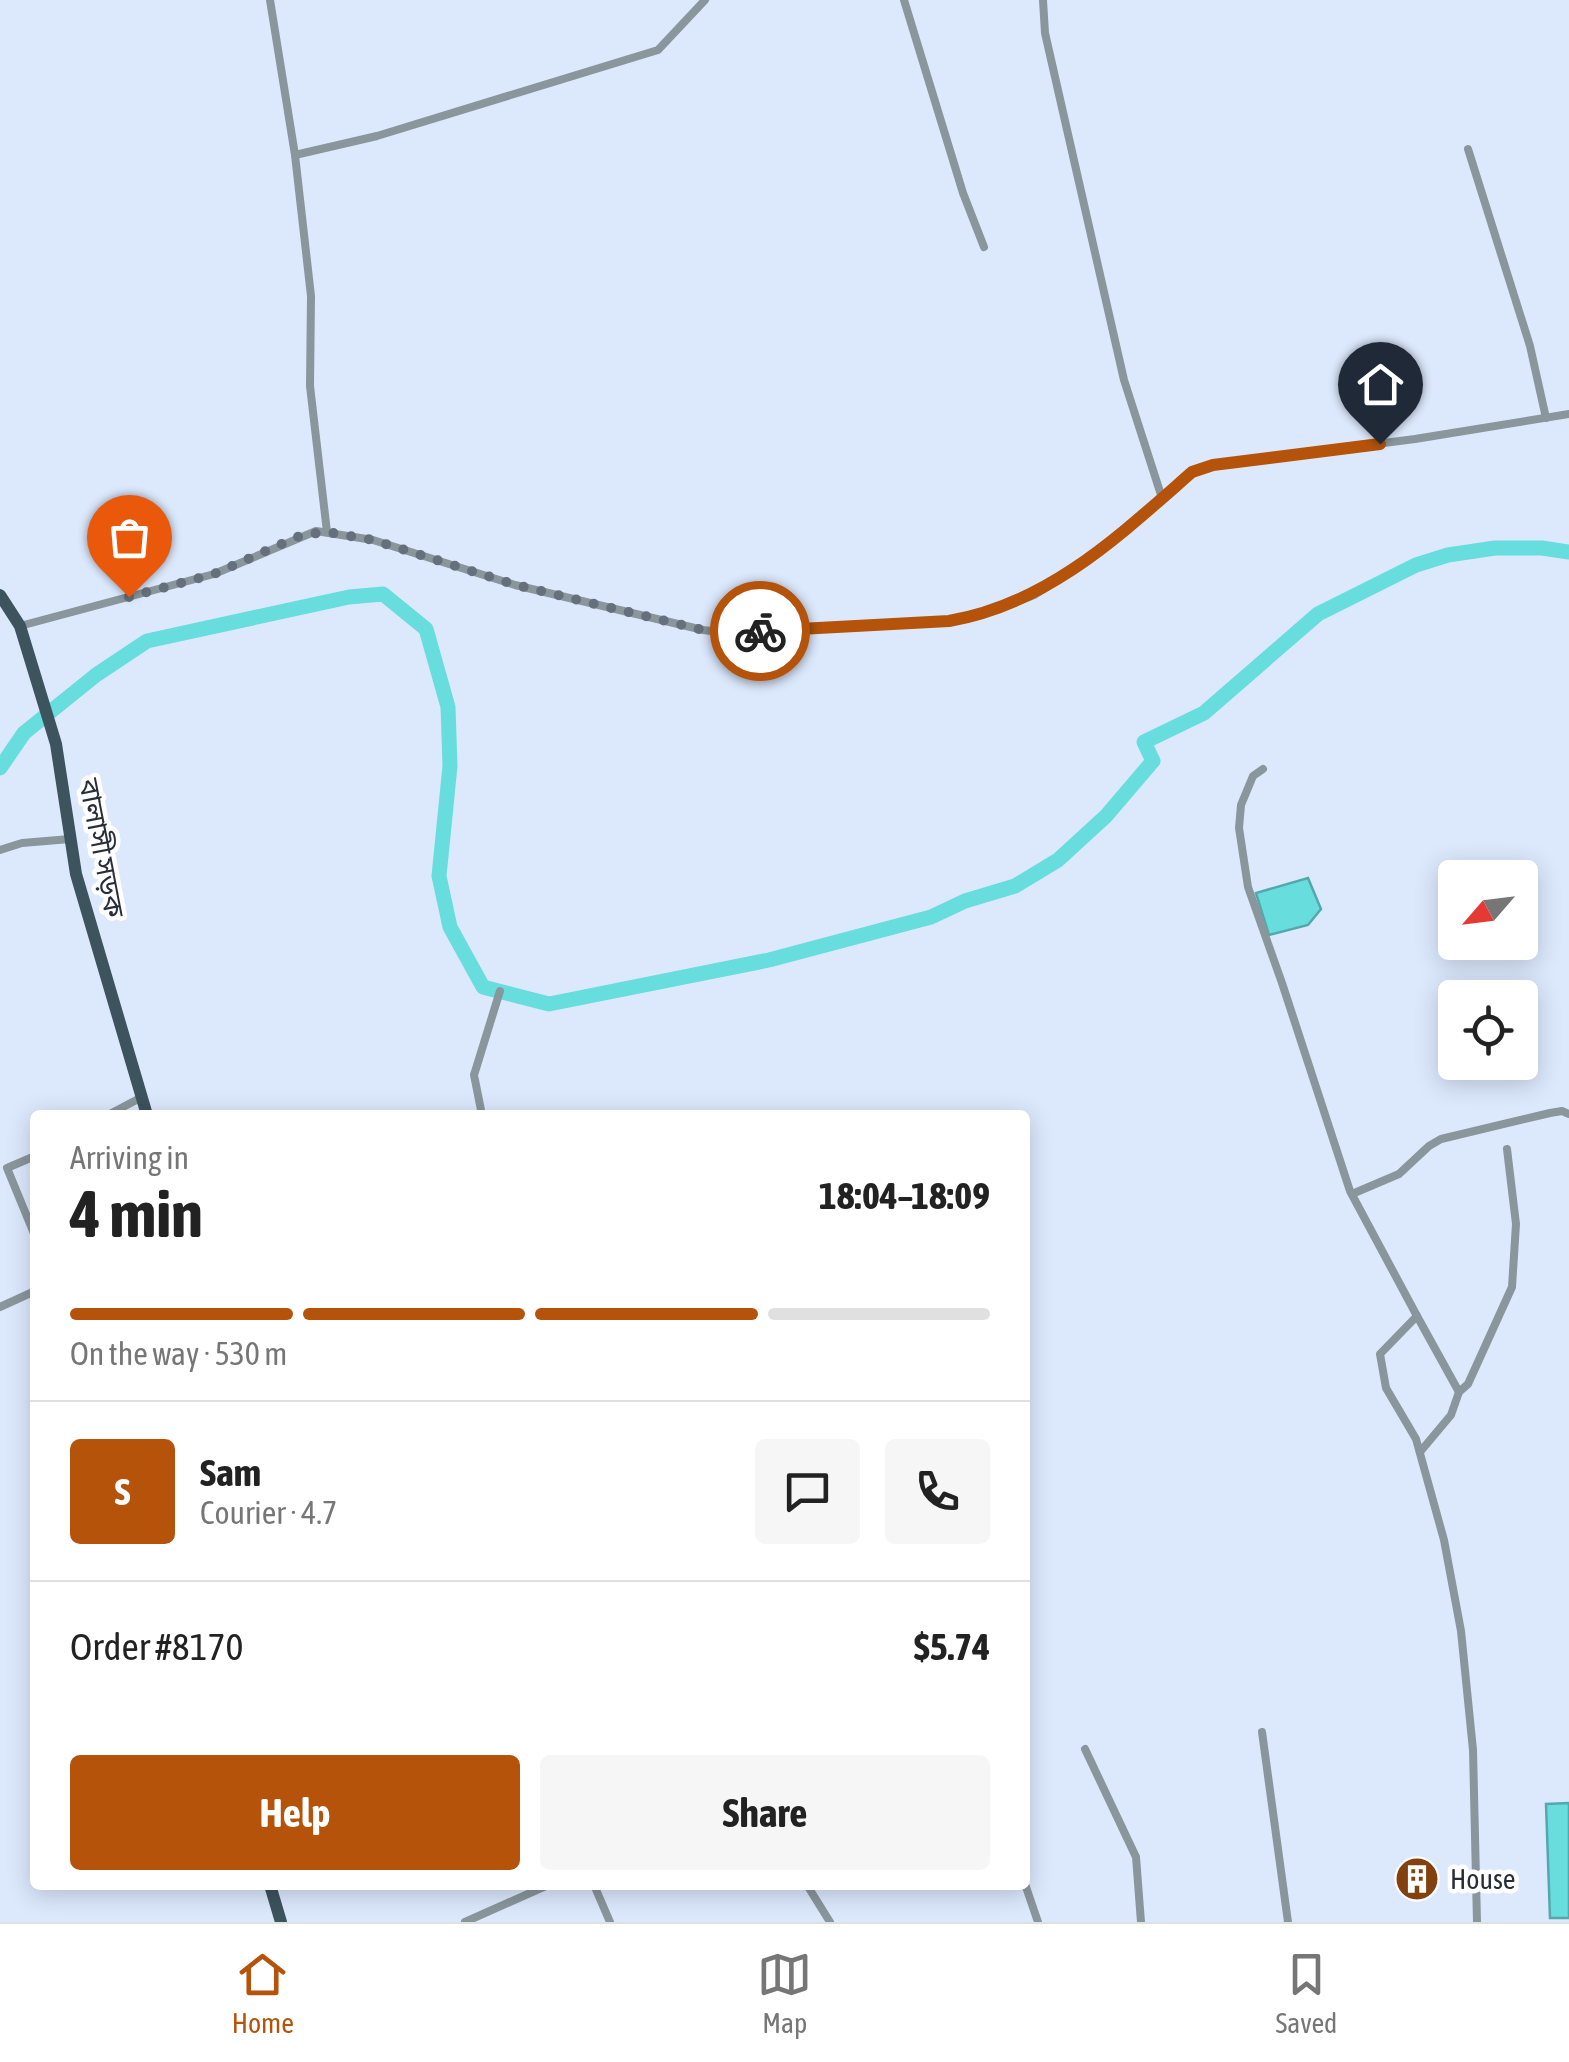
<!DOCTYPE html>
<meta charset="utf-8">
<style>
:root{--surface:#fff;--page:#f6f6f6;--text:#222;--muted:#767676;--line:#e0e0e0;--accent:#b45309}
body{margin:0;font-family:"Asap Condensed","Noto Sans Bengali",sans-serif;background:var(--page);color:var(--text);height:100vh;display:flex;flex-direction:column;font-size:38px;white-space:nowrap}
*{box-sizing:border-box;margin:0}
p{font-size:32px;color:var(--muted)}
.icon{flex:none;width:55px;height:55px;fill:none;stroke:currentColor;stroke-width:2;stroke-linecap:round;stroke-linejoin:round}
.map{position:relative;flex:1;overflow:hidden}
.panel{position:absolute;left:30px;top:1110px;width:1000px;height:780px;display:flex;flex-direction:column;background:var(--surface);border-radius:10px;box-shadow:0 5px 25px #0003}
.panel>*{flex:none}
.needle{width:65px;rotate:242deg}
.buttons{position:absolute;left:1438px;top:860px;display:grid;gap:20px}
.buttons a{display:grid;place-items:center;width:100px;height:100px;border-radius:10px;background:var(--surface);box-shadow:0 5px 25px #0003;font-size:50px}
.pin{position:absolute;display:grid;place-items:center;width:85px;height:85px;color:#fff;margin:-102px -42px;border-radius:50% 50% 50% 0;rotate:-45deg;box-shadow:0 0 10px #0007}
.pin .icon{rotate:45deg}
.courier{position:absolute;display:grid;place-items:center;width:100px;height:100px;margin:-50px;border:8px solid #b45309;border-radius:50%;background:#fff;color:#222;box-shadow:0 2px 12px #0007}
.summary em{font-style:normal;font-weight:700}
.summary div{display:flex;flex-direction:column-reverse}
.summary{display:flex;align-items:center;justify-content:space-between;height:170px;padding:0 40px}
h1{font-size:65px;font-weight:700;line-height:75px}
.bar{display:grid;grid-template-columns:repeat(4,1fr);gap:15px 10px;align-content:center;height:120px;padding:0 40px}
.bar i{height:12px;border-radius:8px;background:var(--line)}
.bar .active{background:var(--accent)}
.bar p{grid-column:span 4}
.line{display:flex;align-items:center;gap:25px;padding:0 40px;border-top:2px solid var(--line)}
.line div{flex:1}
.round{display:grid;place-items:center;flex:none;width:105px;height:105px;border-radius:10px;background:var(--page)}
.cta{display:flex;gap:20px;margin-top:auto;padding:20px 40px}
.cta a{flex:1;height:115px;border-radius:10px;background:var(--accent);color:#fff;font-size:40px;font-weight:700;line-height:115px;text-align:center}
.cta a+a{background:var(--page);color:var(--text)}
.tabs{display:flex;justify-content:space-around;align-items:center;height:140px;border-top:2px solid var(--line);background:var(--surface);font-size:28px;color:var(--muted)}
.tabs a{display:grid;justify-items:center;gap:5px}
.tabs .active{color:var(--accent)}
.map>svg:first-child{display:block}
</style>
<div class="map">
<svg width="1569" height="1922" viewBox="0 0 1569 1922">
<rect width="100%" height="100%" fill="#dce9fd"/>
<g fill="#67ddde" stroke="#54a8ac" stroke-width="2.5">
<path d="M1308 878 1321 909 1308 925 1269 935 1256 893Z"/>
<path d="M1569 1803V1918H1550L1546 1804Z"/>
</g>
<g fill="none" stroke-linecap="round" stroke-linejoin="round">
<path stroke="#67ddde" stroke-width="15" d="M0 768 24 733 96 675 147 641 349 597 383 594 426 629 448 707 450 766 439 876 450 927 483 987 549 1004 769 960 931 917 965 901 1015 886 1058 860 1106 816 1153 761 1144 742 1204 713 1318 614 1416 565 1448 555 1495 548H1542L1569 552"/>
<g stroke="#89969c" stroke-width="8">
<path d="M270 0 295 155 311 296 310 386 327 532"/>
<path d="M904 0 963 193 984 247"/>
<path d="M1043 0 1045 33 1124 380 1162 498"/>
<path d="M1468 149 1530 346 1546 418"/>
<path d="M295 155 377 136 658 50 705 0"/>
<path d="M20 626 214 574 316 531 373 540 515 585 703 630 727 633 949 621 996 610 1034 595 1079 567 1192 472 1213 465 1415 439 1569 414"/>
<path d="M1263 769 1253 776 1241 805 1239 828 1248 887 1282 983 1350 1191 1417 1316 1380 1354 1386 1388 1416 1439 1444 1540 1461 1631 1473 1750 1477 1922"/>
<path d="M0 850 22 843 70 839"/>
<path d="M108 1115 142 1097"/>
<path d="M482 1115 474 1075 500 991"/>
<path d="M35 1156 7 1168 35 1236"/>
<path d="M1352 1194 1399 1174 1429 1146 1441 1139 1550 1113 1562 1111 1569 1114"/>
<path d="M0 1307 35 1291"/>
<path d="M1417 1316 1459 1392"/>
<path d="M1420 1452 1451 1415 1459 1392 1468 1384 1512 1287 1516 1224 1507 1149"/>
<path d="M1262 1732 1288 1922"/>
<path d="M1085 1749 1136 1857 1141 1922"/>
<path d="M1025 1884 1038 1922"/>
<path d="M594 1885 610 1922"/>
<path d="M807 1885 830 1922"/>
<path d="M465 1922 548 1885"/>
</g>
<g stroke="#3d535d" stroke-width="12">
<path d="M0 595 20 626 56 744 76 874 147 1115"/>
<path d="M270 1885 281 1922"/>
</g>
</g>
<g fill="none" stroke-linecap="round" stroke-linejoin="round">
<path stroke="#666f7c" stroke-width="10" stroke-dasharray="0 18" d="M129 597 214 574 302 535 327 532 373 540 516 585 703 630 760 631"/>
<path stroke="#b45309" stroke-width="12" d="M760 631 949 621C1048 604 1119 536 1192 472L1213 465 1380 444"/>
</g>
<defs>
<symbol id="building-disc" viewBox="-11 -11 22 22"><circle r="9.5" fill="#834110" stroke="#fff"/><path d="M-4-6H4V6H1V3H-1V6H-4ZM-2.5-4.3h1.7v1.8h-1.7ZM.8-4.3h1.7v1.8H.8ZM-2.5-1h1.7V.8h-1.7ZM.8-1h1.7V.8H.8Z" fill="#fff"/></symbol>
</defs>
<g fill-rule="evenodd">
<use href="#building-disc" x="1392" y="1854" width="50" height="50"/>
</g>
<g text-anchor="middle" stroke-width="9" stroke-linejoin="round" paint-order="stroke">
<g font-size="28" fill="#272e37" stroke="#fff">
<text transform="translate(102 848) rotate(79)" y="10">বালাসী সড়ক</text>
</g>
<g font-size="28" fill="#272e37" stroke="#fff" text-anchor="start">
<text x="1450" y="1889">House</text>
</g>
</g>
</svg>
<div class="buttons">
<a><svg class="needle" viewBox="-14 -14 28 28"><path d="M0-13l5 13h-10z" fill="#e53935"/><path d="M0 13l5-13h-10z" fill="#767676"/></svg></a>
<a><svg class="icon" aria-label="locate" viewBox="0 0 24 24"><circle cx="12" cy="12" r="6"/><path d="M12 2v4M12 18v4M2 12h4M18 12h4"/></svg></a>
</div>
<div class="pin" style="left:129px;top:597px;background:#ea580c"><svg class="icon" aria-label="bag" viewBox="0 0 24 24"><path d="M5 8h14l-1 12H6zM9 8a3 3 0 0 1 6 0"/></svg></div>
<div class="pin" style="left:1380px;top:444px;background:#1f2937"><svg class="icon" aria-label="home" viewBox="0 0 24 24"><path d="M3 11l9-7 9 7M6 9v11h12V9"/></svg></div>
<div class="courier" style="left:760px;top:631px"><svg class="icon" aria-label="bike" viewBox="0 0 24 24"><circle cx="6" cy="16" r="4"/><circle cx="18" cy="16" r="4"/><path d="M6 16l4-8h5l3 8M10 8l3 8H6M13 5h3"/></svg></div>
<section class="panel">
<div class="summary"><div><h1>4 min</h1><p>Arriving in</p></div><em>18:04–18:09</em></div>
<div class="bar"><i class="active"></i><i class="active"></i><i class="active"></i><i></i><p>On the way · 530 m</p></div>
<div class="line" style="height:180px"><b class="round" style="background:var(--accent);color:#fff">S</b><div><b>Sam</b><p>Courier · 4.7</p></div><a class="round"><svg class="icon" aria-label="chat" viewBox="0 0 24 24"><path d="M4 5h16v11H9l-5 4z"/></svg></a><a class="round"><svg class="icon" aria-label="phone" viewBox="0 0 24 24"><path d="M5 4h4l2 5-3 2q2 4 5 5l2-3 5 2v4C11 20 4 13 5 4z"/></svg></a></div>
<div class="line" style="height:130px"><div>Order #8170</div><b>$5.74</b></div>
<div class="cta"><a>Help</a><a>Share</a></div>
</section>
</div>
<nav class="tabs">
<a class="active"><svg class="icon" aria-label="home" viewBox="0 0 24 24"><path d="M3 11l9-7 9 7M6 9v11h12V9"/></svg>Home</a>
<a><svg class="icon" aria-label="map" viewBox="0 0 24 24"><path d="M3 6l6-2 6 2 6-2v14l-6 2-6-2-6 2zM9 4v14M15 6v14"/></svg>Map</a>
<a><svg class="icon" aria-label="saved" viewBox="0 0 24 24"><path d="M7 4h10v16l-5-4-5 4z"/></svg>Saved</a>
</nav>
